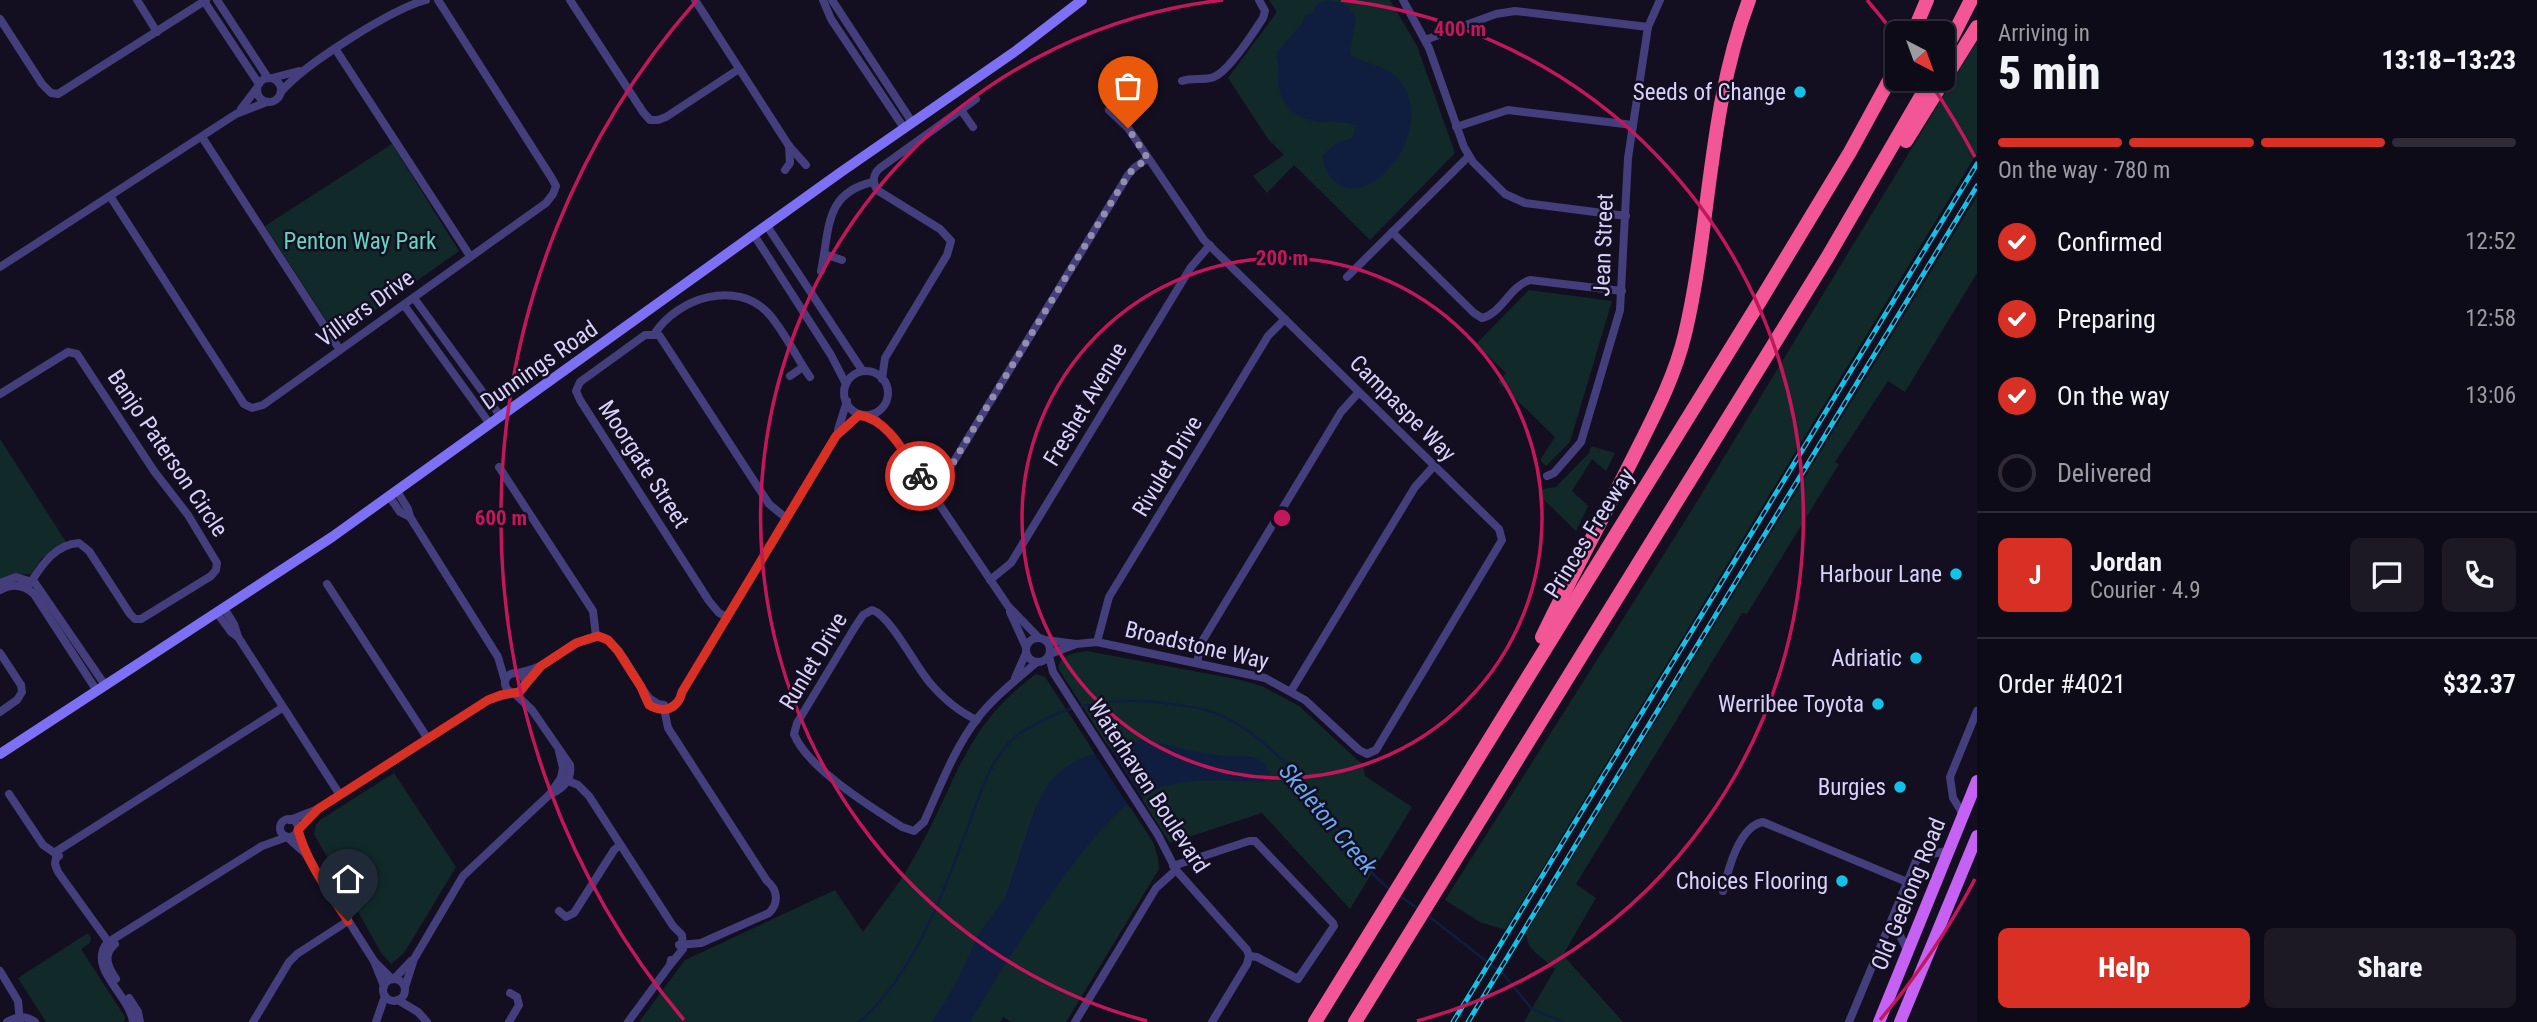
<!DOCTYPE html>
<meta charset="utf-8">
<style>
:root{--surface:#0e0b18;--page:#1c1925;--text:#f1f3f6;--muted:#9b9ba2;--line:#2e2b37;--accent:#d93025}
body{margin:0;font-family:"Roboto Condensed",sans-serif;background:var(--page);color:var(--text);height:100vh;display:flex;flex-direction:column;font-size:26px;white-space:nowrap}
*{box-sizing:border-box;margin:0}
p{font-size:23px;color:var(--muted)}
.icon{flex:none;width:38px;height:38px;fill:none;stroke:currentColor;stroke-width:2;stroke-linecap:round;stroke-linejoin:round}
.map{position:relative;flex:1;overflow:hidden}
.drawer{display:flex;flex-direction:column;background:var(--surface);width:560px}
.drawer>*{flex:none}
.needle{width:46px;rotate:139deg}
.fabs{position:absolute;left:1885px;top:21px;display:grid;gap:14px}
.fabs a{display:grid;place-items:center;width:70px;height:70px;border-radius:10px;background:var(--surface);box-shadow:0 2px 5px #0004,0 0 0 2px var(--line);font-size:35px}
.pin{position:absolute;display:grid;place-items:center;width:60px;height:60px;color:#fff;margin:-72px -30px;border-radius:50% 50% 50% 0;rotate:-45deg;box-shadow:0 0 7px #0007}
.pin .icon{rotate:45deg}
.courier{position:absolute;display:grid;place-items:center;width:70px;height:70px;margin:-35px;border:5px solid #d93025;border-radius:50%;background:#fff;color:#222;box-shadow:0 2px 9px #0007}
.overview em{font-style:normal;font-weight:800}
.overview div{display:flex;flex-direction:column-reverse}
.overview{display:flex;align-items:center;justify-content:space-between;height:119px;padding:0 21px}
h1{font-size:46px;font-weight:800;line-height:52px}
.bar{display:grid;grid-template-columns:repeat(4,1fr);gap:10px 7px;align-content:center;height:84px;padding:0 21px}
.bar i{height:9px;border-radius:5px;background:var(--line)}
.bar .selected{background:var(--accent)}
.bar p{grid-column:span 4}
.line{display:flex;align-items:center;gap:18px;padding:0 21px;border-top:2px solid var(--line)}
.line div{flex:1}
.round{display:grid;place-items:center;flex:none;width:74px;height:74px;border-radius:10px;background:var(--page)}
ol{padding:0 21px;list-style:none}
li{display:flex;align-items:center;gap:21px;height:77px}
li p{margin-inline-start:auto}
li .icon{padding:7px;border-radius:50%;background:var(--accent);color:#fff;stroke-width:4}
li:last-child{color:var(--muted)}
li i{width:38px;height:38px;border:4px solid var(--line);border-radius:50%}
.action{display:flex;gap:14px;margin-top:auto;padding:14px 21px}
.action a{flex:1;height:80px;border-radius:10px;background:var(--accent);color:#fff;font-size:28px;font-weight:800;line-height:80px;text-align:center}
.action a+a{background:var(--page);color:var(--text)}
main{display:flex;flex:1;min-height:0}
.map>svg:first-child{display:block}
</style>
<main>
<div class="map">
<svg width="1977" height="1022" viewBox="0 0 1977 1022">
<rect width="100%" height="100%" fill="#130f20"/>
<g fill="#12292a">
<path d="M1269 0H1390L1417 46 1455 153 1370 240 1294 165 1267 193 1253 176 1284 155 1268 139 1228 78 1277 12Z"/>
<path d="M1977 41V153L1505 930 1480 922 1445 900 1690 513Z"/>
<path d="M392 144 459 251 339 336 330 326 265 226Z"/>
<path d="M1977 196V273L1905 392 1888 381 1835 462 1839 464 1747 614 1742 613 1576 884 1596 898 1563 955 1623 1022H1524L1555 969C1543 957 1528 952 1526 934Z"/>
<path d="M1529 290 1612 301 1570 442 1546 466 1540 460 1555 437 1498 382 1506 373 1476 344Z"/>
<path d="M0 439 66 542 42 558 31 574 14 575 0 580Z"/>
<path d="M1591 446 1615 453 1606 471 1592 459 1572 491 1588 506 1576 531 1539 495 1543 489 1556 487 1589 453Z"/>
<path d="M1087 651 1241 680 1264 687 1299 706 1363 765 1365 776 1412 807 1350 909 1262 813 1170 843 1058 668C1060 654 1075 653 1087 651Z"/>
<path d="M1036 674 1045 677 1153 842 1158 858 1159 869 1066 1022H1011L1003 1017 1000 1022H639L685 960 835 890 863 932C879 909 898 886 912 861 955 789 962 727 1036 674Z"/>
<path d="M394 773 456 867 404 953 391 964 382 954 314 834 316 825 320 820Z"/>
<path d="M88 933 91 938 90 943 81 949 125 1017 124 1022H46L18 978Z"/>
</g>
<g fill="#0f1e3f">
<path d="M1328 0C1341 2 1349 5 1356 17L1350 53C1363 66 1385 62 1400 81 1439 129 1369 216 1333 180 1326 173 1323 165 1323 155L1337 143 1352 138 1356 126C1344 120 1331 123 1318 122 1289 118 1275 96 1278 68 1279 62 1276 58 1277 52L1301 25 1305 15 1311 14 1317 4Z"/>
<path d="M1139 740C1170 743 1198 755 1230 756 1240 757 1247 754 1257 759 1264 762 1268 768 1270 775L1265 782C1224 780 1182 776 1144 794 1125 803 1109 821 1096 836 1056 882 1025 934 992 985 985 997 978 1010 970 1022H932L955 985 980 932 1005 898 1035 808 1050 781 1066 767 1083 757Z"/>
</g>
<path fill="#130f20" d="M1108 745 1143 799 1130 808 1092 750Z"/>
<g fill="none" stroke-linecap="round" stroke-linejoin="round">
<g stroke="#0f1e3f" stroke-width="2.5">
<path d="M1079 707C1108 700 1135 699 1164 703 1178 705 1192 706 1206 710 1255 724 1300 776 1330 815 1350 841 1363 870 1390 889"/>
<path d="M1398 895 1419 909"/>
<path d="M1427 915 1503 974 1532 1009 1563 1022"/>
<path d="M859 1022C911 978 941 900 964 837 977 804 988 760 1015 737 1028 726 1057 713 1073 708"/>
</g>
<g stroke="#443e7c" stroke-width="8">
<path d="M137 0 157 32"/>
<path d="M217 0 268 78"/>
<path d="M570 0 643 112 650 120H658L666 117 739 69"/>
<path d="M695 0 789 146 806 165"/>
<path d="M823 0 831 19 904 128"/>
<path d="M832 0 912 122"/>
<path d="M1403 0 1429 48 1464 147 1473 162 1505 194 1525 203 1626 216"/>
<path d="M204 1 259 84"/>
<path d="M0 19 42 84 51 93 58 94 206 0"/>
<path d="M1425 40 1496 14 1515 11 1648 27"/>
<path d="M336 50 470 256"/>
<path d="M272 78 299 71"/>
<circle cx="269" cy="90" r="12"/>
<path d="M1182 81C1193 77 1204 81 1214 77 1229 71 1254 32 1263 18L1265 11 1259 0"/>
<path d="M281 92C303 65 392 9 426 0"/>
<path d="M241 109 257 88"/>
<path d="M961 110 973 127"/>
<path d="M1456 127 1508 110 1633 125"/>
<path d="M202 137 340 350"/>
<path d="M785 170 790 163 789 146"/>
<path d="M110 196 244 404 252 408 263 405 546 203 553 194 556 186 551 177 438 0"/>
<path d="M767 226 862 370"/>
<path d="M1392 232 1474 313 1482 318C1502 313 1510 286 1530 280L1622 291"/>
<path d="M754 235 831 355 846 384"/>
<path d="M824 254 842 260"/>
<path d="M0 267 236 114 267 102"/>
<path d="M821 271C830 229 824 193 873 182"/>
<path d="M1347 277 1469 156"/>
<path d="M414 298 501 417"/>
<path d="M404 305 490 424"/>
<path d="M655 333C678 298 736 279 768 313 785 332 796 357 810 377"/>
<circle cx="866" cy="393" r="22"/>
<path d="M790 376 803 367"/>
<path d="M882 379 885 358 947 255 951 241 940 229 877 190C872 182 873 174 880 168L976 99"/>
<path d="M0 394 68 352 77 354 154 471 188 515 217 563 216 570 211 576 141 619H135L130 614 89 551 79 543C53 544 39 570 27 588"/>
<path d="M866 416 876 420 896 440 1008 606 1038 637"/>
<path d="M838 430 847 401"/>
<path d="M499 467 593 611 596 636"/>
<path d="M1547 476 1554 473 1581 442 1620 310 1628 158 1648 27 1660 0"/>
<path d="M927 487 948 471 1128 175 1134 168 1148 158"/>
<path d="M397 491 408 509 410 517 498 657 505 681"/>
<path d="M389 496 400 512 410 517"/>
<path d="M990 580 1011 563 1191 267 1210 245"/>
<path d="M0 583 16 577 35 583 105 685"/>
<path d="M327 584 428 739"/>
<path d="M0 590C12 583 23 584 34 594L97 691"/>
<path d="M224 608 234 624 238 637 340 795"/>
<path d="M1010 612 1026 647"/>
<path d="M217 613 231 632 238 637"/>
<path d="M727 617 719 613 709 601 580 400 576 391 580 382 645 335H659L769 504 786 518"/>
<circle cx="1038" cy="650" r="12"/>
<path d="M1046 640 1076 644 1097 642 1265 678 1305 700 1359 750 1367 754 1376 750 1502 540 1499 529 1204 240 1128 128 1109 110"/>
<path d="M1097 642 1109 597 1268 336 1285 319"/>
<path d="M0 653 21 685 22 692 17 700 0 712"/>
<path d="M1050 654 1074 645"/>
<path d="M1049 656 1053 672 1158 835 1176 870 1247 950 1249 956 1247 964 1212 1022"/>
<path d="M1197 663 1201 643 1341 412 1359 392"/>
<circle cx="515" cy="683" r="10"/>
<path d="M518 673C527 671 536 669 544 664 559 656 592 627 608 640 626 655 635 681 650 699L658 704 664 705"/>
<path d="M1015 678 1026 653"/>
<path d="M641 687C646 702 650 711 668 709L679 701 682 692 836 436 859 415"/>
<path d="M1291 691 1415 487 1434 466"/>
<path d="M514 693 532 710 570 765C572 779 564 788 551 794"/>
<path d="M664 708 668 728 767 881C778 890 779 903 769 913L701 943 679 945"/>
<path d="M977 720C959 712 942 697 930 683 915 666 891 616 872 610L863 615 855 627 797 723 794 734C807 768 871 807 902 827L914 831 924 822C940 787 954 749 977 719 994 697 1016 680 1037 662"/>
<path d="M561 778 578 785 589 796 673 926 682 935 683 949 670 965"/>
<path d="M9 794 43 845 59 856"/>
<path d="M1963 814 1953 798 1950 777 1977 711"/>
<circle cx="289" cy="828" r="9"/>
<path d="M290 820 318 809 488 700 513 693"/>
<path d="M287 837 305 853 374 961 392 979"/>
<path d="M1173 866 1249 841H1255L1333 923 1334 926 1298 979 1257 957 1249 956"/>
<path d="M1723 891C1728 870 1739 826 1763 822L1907 882"/>
<path d="M559 911 566 917 574 913 614 850 620 845"/>
<path d="M1892 919 1908 952"/>
<path d="M115 944C102 955 108 967 116 979"/>
<path d="M112 947 58 872 55 864 57 851 282 708"/>
<path d="M374 961 384 986"/>
<path d="M0 971 18 1001 20 1022"/>
<path d="M394 979 411 961"/>
<circle cx="394" cy="990" r="11"/>
<path d="M405 987 414 959 463 876 549 795 561 778 563 768 559 751"/>
<path d="M129 998 138 1012 140 1022"/>
<path d="M398 1000 418 1012 427 1022"/>
<path d="M7 1022C17 1016 26 1015 35 1022"/>
<path d="M133 1022C130 995 87 969 107 943L262 846 287 837"/>
<path d="M253 1022 289 962 297 954 348 921"/>
<path d="M376 1022 385 996"/>
<path d="M509 1022 519 1005 517 997 510 993"/>
<path d="M628 1022 670 965 671 960"/>
<path d="M1075 1022 1156 888 1176 870"/>
<path d="M1849 1022 1916 861 1922 856 1947 851"/>
</g>
<path stroke="#7d70f4" stroke-width="10" d="M0 754 332 537 841 172 1017 50 1082 0"/>
<g stroke="#c662f3" stroke-width="12">
<path d="M1879 1022 1977 781"/>
<path d="M1900 1022 1977 836"/>
</g>
<g stroke="#f25696" stroke-width="14">
<path d="M1913 33 1927 0"/>
<path d="M1942 57 1971 0"/>
<path d="M1906 141 1977 27"/>
<path d="M1542 637C1572 575 1605 514 1636 452 1655 414 1675 376 1685 334 1711 223 1708 108 1749 0"/>
<path d="M1315 1022 1760 301 1850 152 1897 66"/>
<path d="M1355 1022 1827 258 1931 79"/>
</g>
<defs>
<g id="rail">
<path d="M1453 1022 1977 164"/>
<path d="M1468 1022 1977 186"/>
</g>
</defs>
<use href="#rail" stroke="#12c3e7" stroke-width="5"/>
<use href="#rail" stroke="#130f20" stroke-width="2.5" stroke-dasharray="8" stroke-linecap="butt"/>
</g>
<g fill="none" stroke-linecap="round" stroke-linejoin="round">
<path stroke="#948eae" stroke-width="7" stroke-dasharray="0 12.6" d="M920 476 927 487 948 471 1128 175 1134 168 1148 159 1128 128"/>
<path stroke="#d93025" stroke-width="9" d="M348 921C329 892 307 863 298 830L318 809 488 700 501 695 519 692 541 666 576 643 598 636 608 640 618 651 641 687 649 705C664 714 678 709 682 692L836 436 859 415C889 420 904 453 920 476"/>
</g>
<g fill="none" stroke="#c2185b" stroke-width="3.5">
<circle cx="1282" cy="518" r="260"/>
<path d="M1147 1021A521 521 0 0 1 1223 0M1341 0A521 521 0 0 1 1417 1021"/>
<path d="M1975 879A781 781 0 0 1 1880 1020M684 1020A781 781 0 0 1 697 0M1867 0A781 781 0 0 1 1893 32M1929 81A781 781 0 0 1 1975 157"/>
</g>
<g fill="#12c3e7" stroke="#130f20" stroke-width="2.5">
<circle cx="1800" cy="92" r="7"/>
<circle cx="1956" cy="574" r="7"/>
<circle cx="1916" cy="658" r="7"/>
<circle cx="1878" cy="704" r="7"/>
<circle cx="1900" cy="787" r="7"/>
<circle cx="1842" cy="881" r="7"/>
</g>
<g text-anchor="middle" stroke-width="5" stroke-linejoin="round" paint-order="stroke">
<g font-size="23" fill="#d9d2fb" stroke="#130f20" text-anchor="end">
<text x="1786" y="100">Seeds of Change</text>
<text x="1942" y="582">Harbour Lane</text>
<text x="1902" y="666">Adriatic</text>
<text x="1864" y="712">Werribee Toyota</text>
<text x="1886" y="795">Burgies</text>
<text x="1828" y="889">Choices Flooring</text>
</g>
<g font-size="23" fill="#64d5c1" stroke="#130f20">
<text x="360" y="249">Penton Way Park</text>
</g>
<g font-size="23" fill="#d9d2fb" stroke="#130f20">
<text transform="translate(1603 245) rotate(-88)" y="8">Jean Street</text>
<text transform="translate(365 308) rotate(-36)" y="8">Villiers Drive</text>
<text transform="translate(539 365) rotate(-35)" y="8">Dunnings Road</text>
<text transform="translate(1085 404) rotate(-59)" y="8">Freshet Avenue</text>
<text transform="translate(1403 408) rotate(45)" y="8">Campaspe Way</text>
<text transform="translate(168 453) rotate(56)" y="8">Banjo Paterson Circle</text>
<text transform="translate(644 464) rotate(57)" y="8">Moorgate Street</text>
<text transform="translate(1167 466) rotate(-59)" y="8">Rivulet Drive</text>
<text transform="translate(1589 533) rotate(-58)" y="8">Princes Freeway</text>
<text transform="translate(1197 645) rotate(13)" y="8">Broadstone Way</text>
<text transform="translate(813 661) rotate(-59)" y="8">Runlet Drive</text>
<text transform="translate(1149 786) rotate(57)" y="8">Waterhaven Boulevard</text>
<text transform="translate(1908 894) rotate(-68)" y="8">Old Geelong Road</text>
</g>
<g font-size="24" font-style="italic" fill="#68a9f3" stroke="#130f20">
<text transform="translate(1328 819) rotate(50)" y="8">Skeleton Creek</text>
</g>
</g>
<circle cx="1282" cy="518" r="10" fill="#c2185b" stroke="#130f20" stroke-width="3.5"/>
<g font-size="21" text-anchor="middle" font-weight="bold" fill="#c2185b" stroke="#130f20" stroke-width="5" stroke-linejoin="round" paint-order="stroke">
<text x="1460" y="36">400 m</text>
<text x="1282" y="265">200 m</text>
<text x="501" y="525">600 m</text>
</g>
</svg>
<div class="fabs">
<a><svg class="needle" viewBox="-14 -14 28 28"><path d="M0-13l5 13h-10z" fill="#e53935"/><path d="M0 13l5-13h-10z" fill="#9b9ba2"/></svg></a>
</div>
<div class="pin" style="left:1128px;top:128px;background:#ea580c"><svg class="icon" aria-label="bag" viewBox="0 0 24 24"><path d="M5 8h14l-1 12H6zM9 8a3 3 0 0 1 6 0"/></svg></div>
<div class="pin" style="left:348px;top:921px;background:#1f2937"><svg class="icon" aria-label="home" viewBox="0 0 24 24"><path d="M3 11l9-7 9 7M6 9v11h12V9"/></svg></div>
<div class="courier" style="left:920px;top:476px"><svg class="icon" aria-label="bike" viewBox="0 0 24 24"><circle cx="6" cy="16" r="4"/><circle cx="18" cy="16" r="4"/><path d="M6 16l4-8h5l3 8M10 8l3 8H6M13 5h3"/></svg></div>
</div>
<section class="drawer">
<div class="overview"><div><h1>5 min</h1><p>Arriving in</p></div><em>13:18–13:23</em></div>
<div class="bar"><i class="selected"></i><i class="selected"></i><i class="selected"></i><i></i><p>On the way · 780 m</p></div>
<ol>
<li><svg class="icon" aria-label="check" viewBox="0 0 24 24"><path d="M5 12l5 5 9-10"/></svg>Confirmed<p>12:52</p></li>
<li><svg class="icon" aria-label="check" viewBox="0 0 24 24"><path d="M5 12l5 5 9-10"/></svg>Preparing<p>12:58</p></li>
<li><svg class="icon" aria-label="check" viewBox="0 0 24 24"><path d="M5 12l5 5 9-10"/></svg>On the way<p>13:06</p></li>
<li><i></i>Delivered</li>
</ol>
<div class="line" style="height:126px"><b class="round" style="background:var(--accent);color:#fff">J</b><div><b>Jordan</b><p>Courier · 4.9</p></div><a class="round"><svg class="icon" aria-label="chat" viewBox="0 0 24 24"><path d="M4 5h16v11H9l-5 4z"/></svg></a><a class="round"><svg class="icon" aria-label="phone" viewBox="0 0 24 24"><path d="M5 4h4l2 5-3 2q2 4 5 5l2-3 5 2v4C11 20 4 13 5 4z"/></svg></a></div>
<div class="line" style="height:91px"><div>Order #4021</div><b>$32.37</b></div>
<div class="action"><a>Help</a><a>Share</a></div>
</section>
</main>
